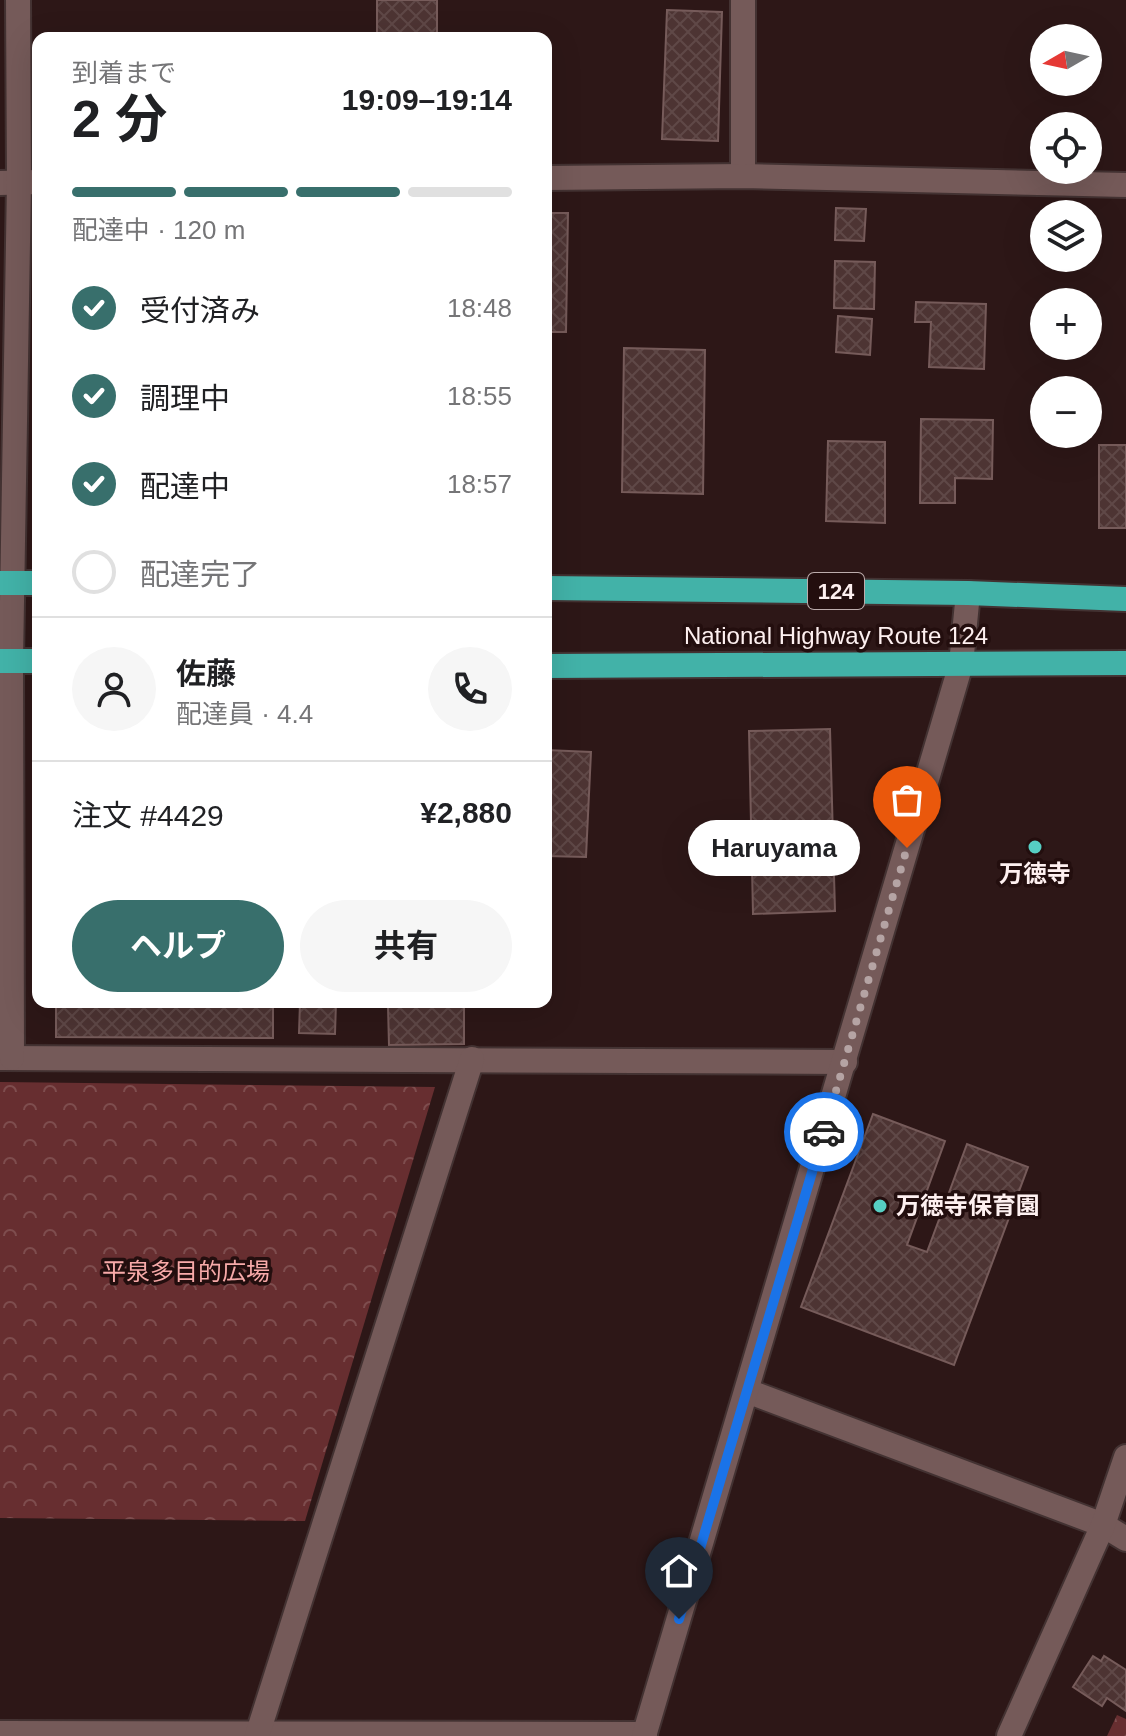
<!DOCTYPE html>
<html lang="ja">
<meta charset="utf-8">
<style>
:root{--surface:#fff;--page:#f6f6f6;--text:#202124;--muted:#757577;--line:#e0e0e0;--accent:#386f6c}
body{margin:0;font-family:Helvetica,"Noto Sans JP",sans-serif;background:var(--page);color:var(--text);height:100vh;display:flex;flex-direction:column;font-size:30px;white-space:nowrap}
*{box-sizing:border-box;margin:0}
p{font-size:26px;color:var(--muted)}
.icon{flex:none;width:44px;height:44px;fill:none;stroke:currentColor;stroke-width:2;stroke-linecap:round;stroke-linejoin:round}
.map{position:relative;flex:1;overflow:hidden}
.drawer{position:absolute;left:32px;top:32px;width:520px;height:976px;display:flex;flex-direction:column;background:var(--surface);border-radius:16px;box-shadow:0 8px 32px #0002}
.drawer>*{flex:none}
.needle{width:52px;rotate:261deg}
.controls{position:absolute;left:1030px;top:24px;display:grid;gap:16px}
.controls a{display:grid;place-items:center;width:72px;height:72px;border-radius:50%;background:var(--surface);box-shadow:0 8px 32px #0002;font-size:40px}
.pin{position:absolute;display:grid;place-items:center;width:68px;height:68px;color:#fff;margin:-82px -34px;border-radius:50% 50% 50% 0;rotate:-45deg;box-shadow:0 0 8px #0007}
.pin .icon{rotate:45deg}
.courier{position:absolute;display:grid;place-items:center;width:80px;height:80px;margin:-40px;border:6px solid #1a73e8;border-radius:50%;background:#fff;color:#222;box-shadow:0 2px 10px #0007}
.bubble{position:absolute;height:56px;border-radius:28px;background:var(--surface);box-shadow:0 8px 32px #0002;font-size:26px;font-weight:700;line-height:56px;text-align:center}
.headline em{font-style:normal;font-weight:700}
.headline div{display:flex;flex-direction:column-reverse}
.headline{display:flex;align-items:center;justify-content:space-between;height:136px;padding:0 40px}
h1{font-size:52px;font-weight:700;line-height:60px}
.bar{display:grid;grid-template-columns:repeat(4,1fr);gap:12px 8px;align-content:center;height:96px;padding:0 40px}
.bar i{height:10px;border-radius:6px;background:var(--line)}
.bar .on{background:var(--accent)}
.bar p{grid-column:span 4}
.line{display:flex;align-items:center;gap:20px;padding:0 40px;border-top:2px solid var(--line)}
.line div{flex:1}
.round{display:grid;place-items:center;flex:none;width:84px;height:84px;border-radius:42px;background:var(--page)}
ol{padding:0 40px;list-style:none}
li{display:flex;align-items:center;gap:24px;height:88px}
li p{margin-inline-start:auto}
li .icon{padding:8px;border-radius:50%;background:var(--accent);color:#fff;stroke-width:4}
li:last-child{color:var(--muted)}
li i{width:44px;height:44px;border:4px solid var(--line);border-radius:50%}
.primary-button{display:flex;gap:16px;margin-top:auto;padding:16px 40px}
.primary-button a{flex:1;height:92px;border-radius:48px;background:var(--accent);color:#fff;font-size:32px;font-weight:700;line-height:92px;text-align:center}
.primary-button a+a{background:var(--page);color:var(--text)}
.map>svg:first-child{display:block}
</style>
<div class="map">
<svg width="1126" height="1736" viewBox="0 0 1126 1736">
<defs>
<pattern id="park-crowns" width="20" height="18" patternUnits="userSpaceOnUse" patternTransform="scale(2)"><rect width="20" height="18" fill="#672e30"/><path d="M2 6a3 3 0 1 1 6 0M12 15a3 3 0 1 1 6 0" fill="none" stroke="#7e4d4e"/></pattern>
<pattern id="building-cross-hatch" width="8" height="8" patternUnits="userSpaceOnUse" patternTransform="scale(2)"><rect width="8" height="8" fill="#4d3433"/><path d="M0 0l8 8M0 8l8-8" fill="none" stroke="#5f4847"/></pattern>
</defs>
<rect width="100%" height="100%" fill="#2d1717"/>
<g fill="url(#park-crowns)">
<path d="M0 1082 435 1087 305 1521 0 1518Z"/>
<path d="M1117 1715 1126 1719V1736H1107Z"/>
</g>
<g fill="url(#building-cross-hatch)" stroke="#765b5a" stroke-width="2">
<rect x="377" y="0" width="60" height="38"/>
<path d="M667 10 722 12 718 141 662 139Z"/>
<path d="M836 208 866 209 864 241 835 240Z"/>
<path d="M546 213H568L566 332H546Z"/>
<path d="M835 261 875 262 874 309 834 308Z"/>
<path d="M916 302 986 304 984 369 929 367 931 322H915Z"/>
<path d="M838 316 872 319 870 355 836 352Z"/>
<path d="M624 348 705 350 703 494 622 492Z"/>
<path d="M921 419 993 420 992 479 955 478V503H920Z"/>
<path d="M828 441 885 442V523L826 521Z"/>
<rect x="1099" y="445" width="27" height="83"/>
<path d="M830 729 835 911 753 914 749 731Z"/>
<path d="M546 750 591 752 586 857 546 856Z"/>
<path d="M56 1002H273V1038L56 1037Z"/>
<path d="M300 1002H336L335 1034 299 1033Z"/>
<path d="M464 1006V1044L389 1045 388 1007Z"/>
<path d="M873 1114 945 1141 907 1245 927 1252 967 1144 1028 1167 954 1365 801 1307Z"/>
<path d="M1093 1656 1101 1661 1104 1656 1126 1670V1711L1107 1698 1102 1706 1073 1687Z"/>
</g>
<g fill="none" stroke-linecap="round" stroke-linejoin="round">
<defs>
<g id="street">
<path d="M743 0V176"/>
<path d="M0 1058 845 1062"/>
<path d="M747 1391 1103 1525 1126 1539"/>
<path d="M0 1733 645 1734"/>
<path d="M257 1736 472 1059"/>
<path d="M644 1736 961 664 968 593"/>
</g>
<g id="secondary">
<path d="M546 178 743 176 1126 185"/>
<path d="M0 183 38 182"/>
<path d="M12 1058 11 661 19 183 18 0"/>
<path d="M1009 1736 1103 1525 1126 1457"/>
</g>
<g id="highway">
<path d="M0 583H38"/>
<path d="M546 588 968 593 1126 599"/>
<path d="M0 661H38"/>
<path d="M546 666 1126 663"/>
</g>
</defs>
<use href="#street" stroke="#433232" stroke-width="28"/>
<use href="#secondary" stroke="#433232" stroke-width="28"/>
<use href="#highway" stroke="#433232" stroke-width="28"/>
<use href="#street" stroke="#755a59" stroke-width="24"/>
<use href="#secondary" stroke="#755a59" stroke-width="24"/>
<use href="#highway" stroke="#42b2a8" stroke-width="24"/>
</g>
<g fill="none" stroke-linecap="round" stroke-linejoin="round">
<path stroke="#b5a4a4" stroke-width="8" stroke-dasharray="0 14.4" d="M824 1132 907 848"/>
<path stroke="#1a73e8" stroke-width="10" d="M679 1619 824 1132"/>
</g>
<g fill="#56cec3" stroke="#230e0e" stroke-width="3">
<circle cx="1035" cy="847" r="8"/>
<circle cx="880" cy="1206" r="8"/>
</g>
<g text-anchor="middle" stroke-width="7" stroke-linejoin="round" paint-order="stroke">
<rect fill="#230e0e" stroke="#bcacac" stroke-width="2" x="808" y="573" width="56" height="36" rx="6"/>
<g font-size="22" font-weight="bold" fill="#fef0f0">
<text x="836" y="599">124</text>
</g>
<g font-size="24" fill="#fef0f0" stroke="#230e0e">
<text x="836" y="644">National Highway Route 124</text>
</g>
<g font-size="24" font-weight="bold" fill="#fef0f0" stroke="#230e0e">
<text x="1035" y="882">万徳寺</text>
<text x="896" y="1214" text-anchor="start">万徳寺保育園</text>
</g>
<g font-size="24" fill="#f8aaa9" stroke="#230e0e">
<text x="186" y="1280">平泉多目的広場</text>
</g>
</g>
</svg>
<div class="controls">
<a><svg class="needle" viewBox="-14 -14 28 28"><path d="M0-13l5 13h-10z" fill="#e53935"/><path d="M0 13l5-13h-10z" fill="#757577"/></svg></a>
<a><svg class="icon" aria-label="locate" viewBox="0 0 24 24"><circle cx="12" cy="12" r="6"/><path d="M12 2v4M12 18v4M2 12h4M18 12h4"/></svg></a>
<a><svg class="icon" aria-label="layers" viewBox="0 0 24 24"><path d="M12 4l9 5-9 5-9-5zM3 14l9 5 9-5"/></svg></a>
<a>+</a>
<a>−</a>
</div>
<div class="pin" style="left:907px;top:848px;background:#ea580c"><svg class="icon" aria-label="bag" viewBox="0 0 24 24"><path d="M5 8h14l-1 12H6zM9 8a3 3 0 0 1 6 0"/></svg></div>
<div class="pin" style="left:679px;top:1619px;background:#1f2937"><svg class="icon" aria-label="home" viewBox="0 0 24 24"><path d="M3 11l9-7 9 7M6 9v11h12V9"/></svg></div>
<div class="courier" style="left:824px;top:1132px"><svg class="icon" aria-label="car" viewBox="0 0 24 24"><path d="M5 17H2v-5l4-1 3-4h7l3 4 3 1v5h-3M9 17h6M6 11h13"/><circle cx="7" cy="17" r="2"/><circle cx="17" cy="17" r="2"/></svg></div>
<div class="bubble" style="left:688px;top:820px;width:172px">Haruyama</div>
<section class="drawer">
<div class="headline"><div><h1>2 分</h1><p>到着まで</p></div><em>19:09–19:14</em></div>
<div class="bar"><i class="on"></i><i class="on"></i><i class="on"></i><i></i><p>配達中 · 120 m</p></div>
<ol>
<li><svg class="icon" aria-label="check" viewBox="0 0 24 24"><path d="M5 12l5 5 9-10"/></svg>受付済み<p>18:48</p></li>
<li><svg class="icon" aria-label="check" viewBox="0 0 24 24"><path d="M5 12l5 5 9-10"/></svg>調理中<p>18:55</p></li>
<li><svg class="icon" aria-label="check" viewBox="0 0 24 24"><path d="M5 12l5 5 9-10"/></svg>配達中<p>18:57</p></li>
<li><i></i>配達完了</li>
</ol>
<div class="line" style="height:144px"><a class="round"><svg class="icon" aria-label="person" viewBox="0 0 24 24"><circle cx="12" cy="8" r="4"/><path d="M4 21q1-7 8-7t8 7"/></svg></a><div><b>佐藤</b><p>配達員 · 4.4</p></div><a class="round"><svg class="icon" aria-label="phone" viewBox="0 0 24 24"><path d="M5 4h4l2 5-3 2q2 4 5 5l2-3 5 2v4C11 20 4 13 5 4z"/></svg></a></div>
<div class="line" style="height:104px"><div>注文 #4429</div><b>¥2,880</b></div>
<div class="primary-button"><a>ヘルプ</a><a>共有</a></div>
</section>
</div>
